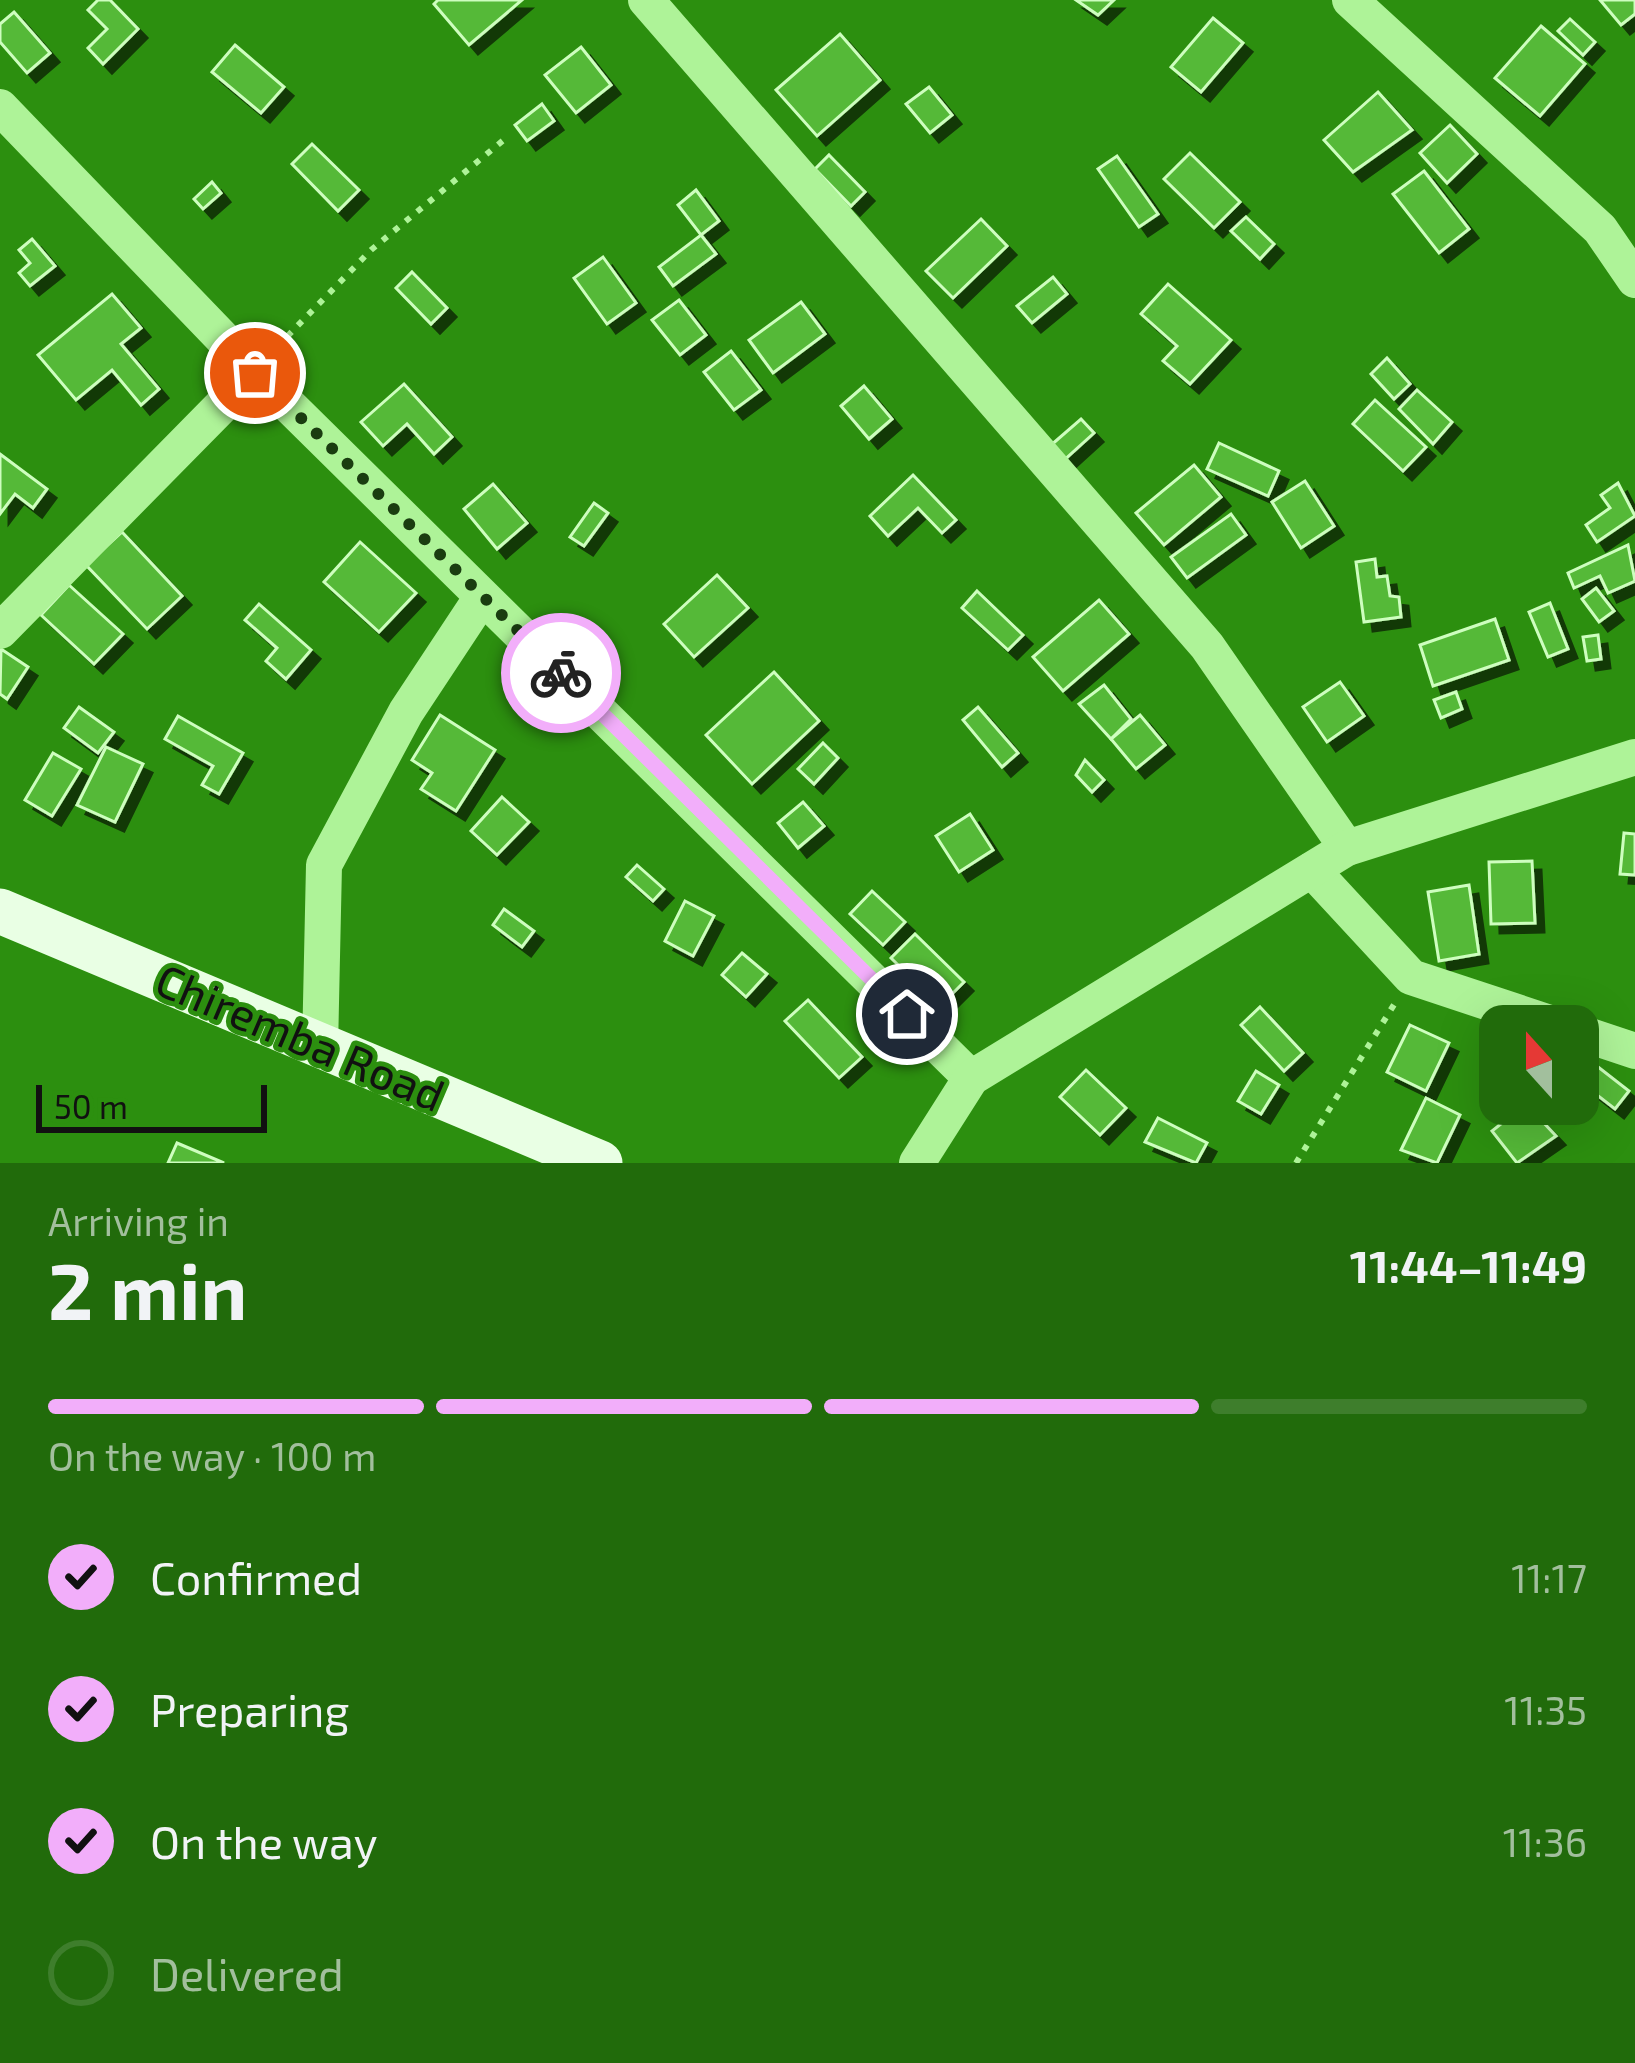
<!DOCTYPE html>
<meta charset="utf-8">
<style>
:root{--surface:#216b0b;--page:#2d7319;--text:#f1f3f6;--muted:#a2bf9d;--line:#3e7e2c;--accent:#f2aefa}
body{margin:0;font-family:"Exo 2",sans-serif;background:var(--page);color:var(--text);height:100vh;display:flex;flex-direction:column;font-size:45px;white-space:nowrap}
*{box-sizing:border-box;margin:0}
p{font-size:39px;color:var(--muted)}
.icon{flex:none;width:66px;height:66px;fill:none;stroke:currentColor;stroke-width:2;stroke-linecap:round;stroke-linejoin:round}
.map{position:relative;height:1163px;overflow:hidden}
.sheet{display:flex;flex-direction:column;background:var(--surface);flex:1}
.sheet>*{flex:none}
.needle{width:78px;rotate:339deg}
.fabs{position:absolute;left:1479px;top:1005px;display:grid;gap:24px}
.fabs a{display:grid;place-items:center;width:120px;height:120px;border-radius:24px;background:var(--surface);box-shadow:0 12px 48px #0002;font-size:60px}
.scale{position:absolute;left:36px;bottom:30px;width:231px;box-sizing:border-box;padding-left:12px;border:6px solid #111;border-top:0;font-size:33px;line-height:42px;white-space:nowrap;color:#111;-webkit-text-stroke:9px #2c8f0f;paint-order:stroke}
.pin{position:absolute;display:grid;place-items:center;width:102px;height:102px;color:#fff;margin:-51px;border:6px solid #fff;border-radius:50%;box-shadow:0 3px 12px #0007}
.courier{position:absolute;display:grid;place-items:center;width:120px;height:120px;margin:-60px;border:9px solid #f2aefa;border-radius:50%;background:#fff;color:#222;box-shadow:0 3px 15px #0007}
.headline em{font-style:normal;font-weight:700}
.headline div{display:flex;flex-direction:column-reverse}
.headline{display:flex;align-items:center;justify-content:space-between;height:204px;padding:0 48px}
h1{font-size:78px;font-weight:700;line-height:90px}
.bar{display:grid;grid-template-columns:repeat(4,1fr);gap:18px 12px;align-content:center;height:144px;padding:0 48px}
.bar i{height:15px;border-radius:9px;background:var(--line)}
.bar .current{background:var(--accent)}
.bar p{grid-column:span 4}
ol{padding:0 48px;list-style:none}
li{display:flex;align-items:center;gap:36px;height:132px}
li p{margin-inline-start:auto}
li .icon{padding:12px;border-radius:50%;background:var(--accent);color:#111;stroke-width:4}
li:last-child{color:var(--muted)}
li i{width:66px;height:66px;border:6px solid var(--line);border-radius:50%}
.map>svg:first-child{display:block}
</style>
<div class="map">
<svg width="1635" height="1163" viewBox="0 0 1635 1163">
<defs>
<filter id="shadow"><feDropShadow dx="9" dy="9" stdDeviation="0" flood-color="#0009"/></filter>
</defs>
<rect width="100%" height="100%" fill="#2c8f0f"/>
<g fill="#55b937" stroke="#cefebf" stroke-width="3" filter="url(#shadow)">
<path d="M98 0H110L138 29 103 64 88 48 107 29 88 10Z"/>
<path d="M438 0H522L469 45 434 4Z"/>
<path d="M1076 0H1114L1098 15Z"/>
<path d="M1600 0H1635V14L1621 25Z"/>
<path d="M14 12 50 53 27 73 0 42V24Z"/>
<path d="M1213 18 1243 43 1201 92 1171 67Z"/>
<path d="M1570 19 1595 42 1583 55 1558 31Z"/>
<path d="M1541 26 1585 64 1540 116 1495 78Z"/>
<path d="M840 34 880 80 817 136 776 90Z"/>
<path d="M235 45 284 87 261 113 212 72Z"/>
<path d="M581 47 611 85 576 113 545 75Z"/>
<path d="M929 87 952 115 930 133 906 104Z"/>
<path d="M1378 92 1412 130 1353 172 1324 140Z"/>
<path d="M542 104 554 121 527 141 515 125Z"/>
<path d="M1450 125 1477 154 1447 183 1420 153Z"/>
<path d="M312 144 359 190 338 211 292 164Z"/>
<path d="M1190 153 1240 202 1214 228 1164 179Z"/>
<path d="M829 155 865 192 851 206 815 169Z"/>
<path d="M1117 156 1158 214 1139 227 1098 169Z"/>
<path d="M1424 171 1469 229 1439 253 1393 194Z"/>
<path d="M212 182 221 193 203 209 194 199Z"/>
<path d="M696 190 719 221 701 235 678 205Z"/>
<path d="M1246 217 1274 244 1260 259 1231 231Z"/>
<path d="M981 219 1007 246 953 298 926 271Z"/>
<path d="M701 235 716 254 673 286 659 267Z"/>
<path d="M32 239 55 266 30 286 19 273 30 263 19 250Z"/>
<path d="M603 257 636 303 607 324 574 278Z"/>
<path d="M412 272 447 308 431 324 396 288Z"/>
<path d="M1053 277 1067 294 1032 323 1017 306Z"/>
<path d="M1168 284 1231 340 1190 384 1163 361 1177 346 1141 314Z"/>
<path d="M112 294 141 328 121 344 159 389 141 405 112 370 76 400 38 355Z"/>
<path d="M679 300 706 335 680 355 652 320Z"/>
<path d="M801 302 825 334 773 373 749 340Z"/>
<path d="M731 351 761 390 734 410 704 372Z"/>
<path d="M1387 358 1410 384 1394 399 1371 374Z"/>
<path d="M404 384 452 437 434 454 407 424 383 446 361 422Z"/>
<path d="M864 386 892 419 869 439 841 406Z"/>
<path d="M1417 390 1452 422 1433 444 1399 409Z"/>
<path d="M1375 400 1426 447 1403 471 1353 424Z"/>
<path d="M1081 419 1094 433 1063 461 1050 446Z"/>
<path d="M1219 443 1279 471 1268 496 1207 469Z"/>
<path d="M0 454 47 489 33 508 15 494 0 514Z"/>
<path d="M1194 465 1221 497 1164 545 1136 513Z"/>
<path d="M913 475 956 520 942 533 918 508 888 536 870 516Z"/>
<path d="M1305 481 1334 526 1301 548 1272 502Z"/>
<path d="M1618 483 1635 516 1597 542 1586 525 1610 508 1601 495Z"/>
<path d="M493 484 527 523 497 549 464 509Z"/>
<path d="M594 503 608 513 584 546 570 537Z"/>
<path d="M1231 514 1246 535 1187 578 1171 557Z"/>
<path d="M122 532 182 596 147 629 86 565Z"/>
<path d="M360 542 416 593 379 632 324 582Z"/>
<path d="M1628 545 1635 581 1608 593 1600 576 1574 588 1568 573Z"/>
<path d="M1375 559 1377 577 1387 576 1390 596 1399 597 1401 617 1364 622 1356 562Z"/>
<path d="M717 575 748 608 694 657 664 624Z"/>
<path d="M69 585 123 634 94 664 41 615Z"/>
<path d="M1596 588 1614 611 1599 622 1582 599Z"/>
<path d="M977 591 1023 635 1008 650 962 608Z"/>
<path d="M1099 600 1129 634 1063 691 1033 657Z"/>
<path d="M1550 603 1568 649 1548 657 1529 612Z"/>
<path d="M259 604 311 650 286 679 266 661 277 648 245 620Z"/>
<path d="M1495 619 1509 660 1433 686 1420 645Z"/>
<path d="M1598 635 1601 659 1587 661 1583 637Z"/>
<path d="M1 649 28 667 7 699 0 694Z"/>
<path d="M774 672 819 721 752 784 706 735Z"/>
<path d="M1340 682 1364 716 1327 742 1303 707Z"/>
<path d="M1104 685 1131 719 1111 739 1079 704Z"/>
<path d="M1456 692 1462 709 1441 718 1434 700Z"/>
<path d="M79 707 114 732 98 753 64 728Z"/>
<path d="M978 707 1018 753 1002 767 963 720Z"/>
<path d="M440 715 495 750 456 811 421 789 432 773 412 760Z"/>
<path d="M1140 715 1165 745 1136 769 1111 739Z"/>
<path d="M178 716 243 753 219 794 202 785 213 766 165 739Z"/>
<path d="M823 743 838 758 814 784 798 769Z"/>
<path d="M106 747 143 764 115 822 77 805Z"/>
<path d="M53 753 81 769 52 816 25 800Z"/>
<path d="M1085 760 1104 780 1092 792 1076 775Z"/>
<path d="M502 797 529 822 497 855 471 831Z"/>
<path d="M803 802 824 826 798 848 778 823Z"/>
<path d="M970 814 993 850 959 872 936 836Z"/>
<path d="M1624 833 1635 834V875L1620 874Z"/>
<path d="M1532 861 1535 923 1491 924 1489 862Z"/>
<path d="M637 865 664 889 653 901 626 877Z"/>
<path d="M1469 885 1479 954 1439 961 1428 892Z"/>
<path d="M872 891 905 922 883 945 850 914Z"/>
<path d="M685 901 714 916 693 956 665 941Z"/>
<path d="M504 909 534 931 522 947 493 925Z"/>
<path d="M915 934 964 982 940 1006 891 958Z"/>
<path d="M742 953 767 974 746 997 722 975Z"/>
<path d="M808 1000 862 1057 839 1078 785 1021Z"/>
<path d="M1260 1007 1303 1053 1284 1071 1241 1025Z"/>
<path d="M1410 1025 1449 1043 1426 1091 1387 1072Z"/>
<path d="M1593 1063 1629 1091 1615 1109 1579 1081Z"/>
<path d="M1086 1070 1126 1108 1100 1135 1060 1097Z"/>
<path d="M1256 1071 1279 1085 1261 1114 1238 1101Z"/>
<path d="M1426 1098 1460 1115 1437 1163 1401 1150Z"/>
<path d="M1526 1104 1556 1136 1517 1163 1492 1131Z"/>
<path d="M1158 1118 1207 1143 1196 1163 1145 1142Z"/>
<path d="M177 1143 224 1163H168Z"/>
</g>
<g fill="none" stroke-linecap="round" stroke-linejoin="round">
<g stroke="#aef398" stroke-width="6" stroke-dasharray="6 9" stroke-linecap="butt">
<path d="M277 347 371 250 506 138"/>
<path d="M1296 1163 1395 1003"/>
</g>
<g stroke="#aef398" stroke-width="36">
<path d="M646 0 1207 646 1347 848"/>
<path d="M1350 0 1600 229 1635 280"/>
<path d="M0 107 255 372 971 1078"/>
<path d="M0 631 255 372"/>
<path d="M1312 870 1411 977 1559 1026"/>
<path d="M1578 1032 1635 1051"/>
<path d="M320 1049 324 865 406 712 482 597"/>
<path d="M917 1163 971 1078 1347 848 1635 757"/>
</g>
<path stroke="#e9ffe4" stroke-width="45" d="M0 911 600 1163"/>
</g>
<g fill="none" stroke-linecap="round" stroke-linejoin="round">
<path stroke="#1a3d10" stroke-width="12" stroke-dasharray="0 21.6" d="M255 373 561 673"/>
<path stroke="#f2aefa" stroke-width="15" d="M561 673 907 1014"/>
</g>
<g text-anchor="middle" stroke-width="10" stroke-linejoin="round" paint-order="stroke">
<g font-size="45" fill="#111" stroke="#2c8f0f">
<text transform="translate(300 1038) rotate(23)" y="16">Chiremba Road</text>
</g>
</g>
</svg>
<div class="fabs">
<a><svg class="needle" viewBox="-14 -14 28 28"><path d="M0-13l5 13h-10z" fill="#e53935"/><path d="M0 13l5-13h-10z" fill="#a2bf9d"/></svg></a>
</div>
<div class="scale">50 m</div>
<div class="pin" style="left:255px;top:373px;background:#ea580c"><svg class="icon" aria-label="bag" viewBox="0 0 24 24"><path d="M5 8h14l-1 12H6zM9 8a3 3 0 0 1 6 0"/></svg></div>
<div class="pin" style="left:907px;top:1014px;background:#1f2937"><svg class="icon" aria-label="home" viewBox="0 0 24 24"><path d="M3 11l9-7 9 7M6 9v11h12V9"/></svg></div>
<div class="courier" style="left:561px;top:673px"><svg class="icon" aria-label="bike" viewBox="0 0 24 24"><circle cx="6" cy="16" r="4"/><circle cx="18" cy="16" r="4"/><path d="M6 16l4-8h5l3 8M10 8l3 8H6M13 5h3"/></svg></div>
</div>
<section class="sheet">
<div class="headline"><div><h1>2 min</h1><p>Arriving in</p></div><em>11:44–11:49</em></div>
<div class="bar"><i class="current"></i><i class="current"></i><i class="current"></i><i></i><p>On the way · 100 m</p></div>
<ol>
<li><svg class="icon" aria-label="check" viewBox="0 0 24 24"><path d="M5 12l5 5 9-10"/></svg>Confirmed<p>11:17</p></li>
<li><svg class="icon" aria-label="check" viewBox="0 0 24 24"><path d="M5 12l5 5 9-10"/></svg>Preparing<p>11:35</p></li>
<li><svg class="icon" aria-label="check" viewBox="0 0 24 24"><path d="M5 12l5 5 9-10"/></svg>On the way<p>11:36</p></li>
<li><i></i>Delivered</li>
</ol>
</section>
